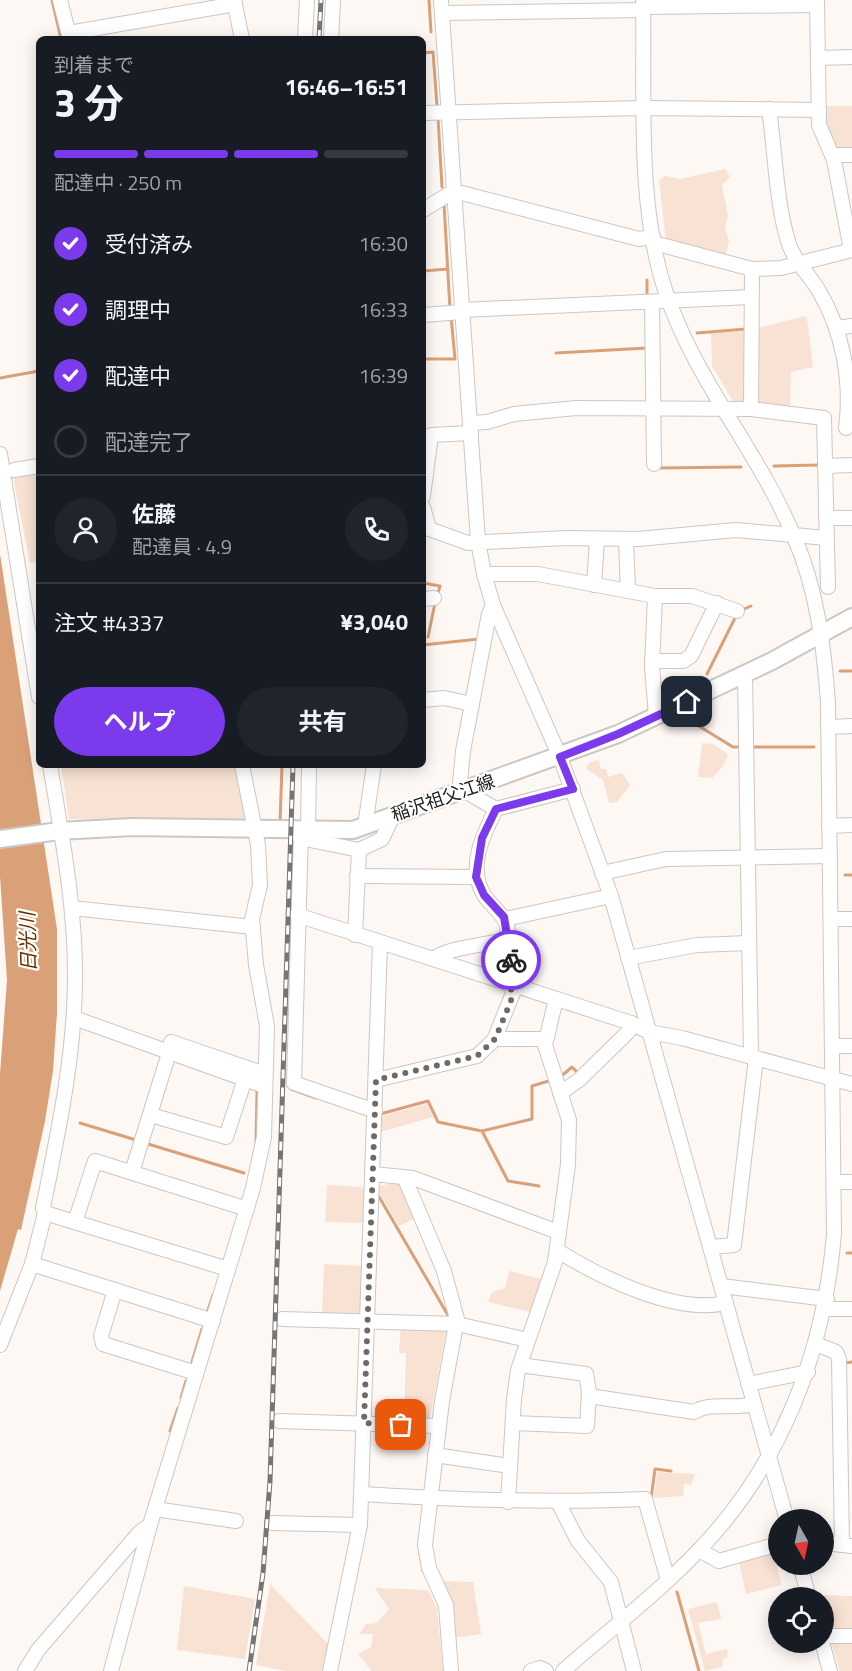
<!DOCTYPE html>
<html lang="ja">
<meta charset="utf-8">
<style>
:root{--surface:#171b24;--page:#20242c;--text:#f1f3f6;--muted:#9ea1a6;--line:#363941;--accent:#7c3aed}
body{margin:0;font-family:"Titillium Web","Noto Sans JP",sans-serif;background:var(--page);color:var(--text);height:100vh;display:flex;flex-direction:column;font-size:22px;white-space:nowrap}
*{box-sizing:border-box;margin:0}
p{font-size:20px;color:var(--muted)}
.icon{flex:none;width:33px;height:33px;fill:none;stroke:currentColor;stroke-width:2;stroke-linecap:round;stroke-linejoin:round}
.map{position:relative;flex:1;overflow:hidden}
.side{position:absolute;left:36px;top:36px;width:390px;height:732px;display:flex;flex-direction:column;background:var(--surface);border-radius:9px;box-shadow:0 3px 15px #0003}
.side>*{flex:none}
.needle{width:39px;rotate:171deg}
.tools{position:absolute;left:768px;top:1509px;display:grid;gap:12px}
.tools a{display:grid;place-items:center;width:66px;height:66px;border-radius:50%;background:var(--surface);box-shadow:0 3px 15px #0003;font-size:30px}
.pin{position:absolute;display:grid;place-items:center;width:51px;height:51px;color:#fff;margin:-26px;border-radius:12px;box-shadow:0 3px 9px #0006}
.courier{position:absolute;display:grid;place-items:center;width:60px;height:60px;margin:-30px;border:4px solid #7c3aed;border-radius:50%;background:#fff;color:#222;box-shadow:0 2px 8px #0007}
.overview em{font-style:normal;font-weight:700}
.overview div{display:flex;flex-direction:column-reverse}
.overview{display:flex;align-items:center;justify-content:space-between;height:102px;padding:0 18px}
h1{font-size:39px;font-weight:700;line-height:45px}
.bar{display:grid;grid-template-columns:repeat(4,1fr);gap:9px 6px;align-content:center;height:72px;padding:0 18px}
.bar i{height:8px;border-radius:4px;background:var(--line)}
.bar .current{background:var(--accent)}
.bar p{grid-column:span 4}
.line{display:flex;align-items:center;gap:15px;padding:0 18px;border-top:2px solid var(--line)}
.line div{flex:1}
.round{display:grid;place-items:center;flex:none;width:63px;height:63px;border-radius:32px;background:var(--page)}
ol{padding:0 18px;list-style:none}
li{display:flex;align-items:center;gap:18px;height:66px}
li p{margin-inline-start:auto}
li .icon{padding:6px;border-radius:50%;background:var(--accent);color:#fff;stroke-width:4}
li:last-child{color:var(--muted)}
li i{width:33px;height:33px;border:3px solid var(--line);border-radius:50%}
.action{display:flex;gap:12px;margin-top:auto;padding:12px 18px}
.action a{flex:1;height:69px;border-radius:36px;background:var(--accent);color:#fff;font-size:24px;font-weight:700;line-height:69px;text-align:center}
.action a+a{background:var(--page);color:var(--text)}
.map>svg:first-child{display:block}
</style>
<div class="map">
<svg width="852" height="1671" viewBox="0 0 852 1671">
<rect width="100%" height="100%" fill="#fef8f5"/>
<g fill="#f8e2d3">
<path d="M823 106H852V152H837L823 122Z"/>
<path d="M725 169 730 177 722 185 728 216 725 228 729 241 725 256 666 242 659 180 665 176 680 179Z"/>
<path d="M804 316 807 318 813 367 791 372 790 408 757 405 755 329Z"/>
<path d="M748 331V406H736L712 366 711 333Z"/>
<path d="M39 469V562L30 563 12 473Z"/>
<path d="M702 743 713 744 728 754 724 765 712 778 698 777Z"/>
<path d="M599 760 601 769H606L608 777 622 773 630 785 617 802 609 803 603 780 588 770 587 766 590 762Z"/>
<path d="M61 765H238L250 817 245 825 69 819Z"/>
<path d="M427 1104 433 1117 377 1133 378 1117Z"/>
<path d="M398 1182 403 1185 418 1217 399 1226 377 1188 379 1186Z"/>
<path d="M327 1185 361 1187 367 1192 365 1223 325 1222Z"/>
<path d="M324 1264 364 1266 362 1318 322 1315Z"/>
<path d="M509 1271 545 1280 535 1313 488 1302 492 1292 505 1288Z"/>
<path d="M401 1324 447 1326 429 1424 404 1423 406 1353H399Z"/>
<path d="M657 1472 695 1474 691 1485 684 1484 683 1496 654 1498Z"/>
<path d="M773 1553 782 1585 746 1594 739 1562Z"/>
<path d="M440 1581 473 1582 481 1634 453 1638Z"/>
<path d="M270 1584 331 1647 326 1671H286L256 1665Z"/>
<path d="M184 1586 255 1599 245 1659 177 1650Z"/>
<path d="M375 1588 428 1590 437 1608 443 1671H372L358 1654 371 1647 373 1634H360L366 1624 377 1623 389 1609Z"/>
<path d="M816 1595 852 1596V1633L826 1632 824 1598Z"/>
<path d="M717 1602 721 1619 698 1623 706 1654 727 1649 728 1657 723 1659 722 1667 705 1671 688 1609Z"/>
<path d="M852 1637V1671H840L831 1641Z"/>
</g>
<path fill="#daa179" d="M0 554 57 929V1013L53 1071 45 1121 21 1230 18 1229 0 1291V1074L7 980 0 877Z"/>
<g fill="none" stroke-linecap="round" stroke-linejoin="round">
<g stroke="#daa179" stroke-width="3">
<path d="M52 0 61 39"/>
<path d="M429 0 431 32"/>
<path d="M423 53 433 52 437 106"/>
<path d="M438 118 442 187"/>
<path d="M444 204 450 309"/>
<path d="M423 271 448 269"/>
<path d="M647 296V280"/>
<path d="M697 333 746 329"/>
<path d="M556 353 647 348"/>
<path d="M423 359H455L451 316"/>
<path d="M0 378 39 371"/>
<path d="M774 466 819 465"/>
<path d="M657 468 741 467"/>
<path d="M423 583 440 586 437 597"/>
<path d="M742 610 751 606"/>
<path d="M428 637 435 603"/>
<path d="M423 645 479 639"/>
<path d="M840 671H852"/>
<path d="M707 674 737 614"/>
<path d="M676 712 733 747H743"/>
<path d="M752 747H814"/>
<path d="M280 823 282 765"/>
<path d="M845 875H852"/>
<path d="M559 1078 572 1067 579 1074"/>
<path d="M291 1089 316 1098"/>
<path d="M380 1114 428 1101 438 1122 482 1131 508 1181 539 1186"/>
<path d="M80 1123 136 1140"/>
<path d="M482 1131 532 1119V1086L552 1080"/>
<path d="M256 1142 257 1092"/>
<path d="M148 1144 244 1173"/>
<path d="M378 1195 449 1317"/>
<path d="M847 1253H852"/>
<path d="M208 1310 213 1295"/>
<path d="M192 1362 202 1329"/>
<path d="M845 1363 852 1362"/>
<path d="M181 1398 186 1381"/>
<path d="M170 1431 178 1408"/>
<path d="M651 1499 655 1469 671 1471"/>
<path d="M420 1554 423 1571"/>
<path d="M677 1592 699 1671"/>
</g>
<defs>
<g id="minor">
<path d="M60 0 70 39"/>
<path d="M234 0 242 39"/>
<path d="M441 0 478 541 484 574 493 605 560 757 611 896 787 1520"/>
<path d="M817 0 819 125 834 160 851 250"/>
<path d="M643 7 817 5"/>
<path d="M442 13 643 10"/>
<path d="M69 33 235 4"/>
<path d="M305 39 307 0"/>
<path d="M331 39 333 0"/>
<path d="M818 58 852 57"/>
<path d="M769 109C775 150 776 202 788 241 793 260 809 274 819 291 843 331 852 382 846 428"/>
<path d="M423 113 645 108 819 110"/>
<path d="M832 155H852"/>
<path d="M423 210 454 191 639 239 653 237"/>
<path d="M654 243 752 269 781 268 852 250"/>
<path d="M752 269 751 409 824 418 828 587"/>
<path d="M652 302 654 464"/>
<path d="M462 310 751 297"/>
<path d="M423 315 462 312"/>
<path d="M836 328 852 326"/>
<path d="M470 423 487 422 514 414 576 408 751 409"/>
<path d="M0 454 39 697"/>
<path d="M825 466 852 465"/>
<path d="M14 470 39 466"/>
<path d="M423 496 431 435 471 433"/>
<path d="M423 507 429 529 468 543 566 538 638 539 736 530 827 538"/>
<path d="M826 518H852"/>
<path d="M626 539 628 591"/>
<path d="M484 574H538L655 596H692L737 611"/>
<path d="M594 585 597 539"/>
<path d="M655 596 652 667 656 716"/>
<path d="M423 599 434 598"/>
<path d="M652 661H683L691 656 717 603"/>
<path d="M745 673 751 1057"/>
<path d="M423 700 444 698 472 704"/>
<path d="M828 727 852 726"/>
<path d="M465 791 496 809 573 789"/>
<path d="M459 793 463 751 489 614 493 605"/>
<path d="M365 826 374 765"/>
<path d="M829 826 852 825"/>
<path d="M301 831 294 1083 375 1111"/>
<path d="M308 831 309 765"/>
<path d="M300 838 359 850 355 935"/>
<path d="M359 850 382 839 393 816"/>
<path d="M602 873 666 859 830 856"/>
<path d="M357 876 476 877"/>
<path d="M72 908 253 927"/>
<path d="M297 915 631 1023 649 1032 682 1038 852 1084"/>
<path d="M505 919 611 896"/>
<path d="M831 919H852"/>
<path d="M628 958 697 945 749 943"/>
<path d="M433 959C449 947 487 945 509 939"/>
<path d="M74 1018 264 1086"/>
<path d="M495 1039H545"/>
<path d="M171 1042 265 1074"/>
<path d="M833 1046H852"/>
<path d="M376 1080 477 1056 494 1040 513 993 507 925C502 912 491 906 484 895 467 867 483 835 496 809"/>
<path d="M560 1093 579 1080 629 1031 631 1023"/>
<path d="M151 1115 226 1137 245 1079"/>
<path d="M132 1172 169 1053"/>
<path d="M373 1174 413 1178 558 1232"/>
<path d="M405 1179 444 1271 457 1319 442 1401 425 1545 429 1568 446 1605 451 1671"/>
<path d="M835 1182H852"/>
<path d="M45 1213 228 1269"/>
<path d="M75 1222 95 1161 247 1209"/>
<path d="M711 1247 734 1245 756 1058"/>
<path d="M558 1251C600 1277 676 1315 726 1303"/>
<path d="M32 1264 213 1321"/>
<path d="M722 1286 827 1299"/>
<path d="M115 1290 101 1336 103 1344 196 1373"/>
<path d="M825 1309H852"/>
<path d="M282 1319 457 1324 528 1340"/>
<path d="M816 1344 836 1352 839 1359 842 1545"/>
<path d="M0 1345 32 1264 45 1213 43 1208C58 1133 74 1059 75 982 76 909 62 837 50 765"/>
<path d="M748 1384 808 1372"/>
<path d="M589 1396 694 1412C712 1401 732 1410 754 1404"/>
<path d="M279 1421 438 1426"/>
<path d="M513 1423 587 1426 589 1392 586 1374 520 1365"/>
<path d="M435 1455 510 1466"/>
<path d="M362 1494C456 1500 550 1503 645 1499L668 1580"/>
<path d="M508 1502 514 1399 518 1370 555 1262 568 1164 569 1120 545 1045 556 999"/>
<path d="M558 1502 578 1541 611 1582 634 1671"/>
<path d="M155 1509 236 1521"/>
<path d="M272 1523 360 1525"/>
<path d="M824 1543 852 1546"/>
<path d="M699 1550 719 1561 778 1544"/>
<path d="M800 1564 809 1598"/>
<path d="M824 1636H852"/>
<path d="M822 1642 830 1671"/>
<path d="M25 1671 38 1650 140 1532 150 1525"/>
<path d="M111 1671 150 1525 253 1188 264 1137 267 1026 256 965 252 919 260 885 258 845 242 765"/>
<path d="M330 1671 360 1525 380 944"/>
<path d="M531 1671 540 1668 546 1671"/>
<path d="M563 1671C608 1631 657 1594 699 1550 782 1464 824 1352 834 1234L828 703C824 647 817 590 795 539 760 453 696 382 666 293 636 204 645 94 643 0"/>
</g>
<path id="major" d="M0 839 59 831 133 827 353 830 618 734 772 661 852 617"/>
</defs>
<use href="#minor" stroke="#ccc7c3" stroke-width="16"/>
<use href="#major" stroke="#ccc7c3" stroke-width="20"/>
<use href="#minor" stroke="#fff" stroke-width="14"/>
<use href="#major" stroke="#fff" stroke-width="16"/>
<defs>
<g id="rail">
<path d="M319 39 321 0"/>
<path d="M249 1671 263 1573 270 1481 293 765"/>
</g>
</defs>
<use href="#rail" stroke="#777472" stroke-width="5"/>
<use href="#rail" stroke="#fff" stroke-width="3" stroke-dasharray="9" stroke-linecap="butt"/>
</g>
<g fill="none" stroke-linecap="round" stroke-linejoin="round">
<path stroke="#6d6a68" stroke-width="6" stroke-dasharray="0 10.8" d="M401 1425 364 1423 376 1080 477 1056 495 1039 511 1001V960"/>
<path stroke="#7c3aed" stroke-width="8" d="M511 960 504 917 484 895 476 877 482 838 496 809 573 789 560 757 618 734 687 702"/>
</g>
<g text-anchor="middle" stroke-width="4.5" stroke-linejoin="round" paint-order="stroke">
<g font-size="18" fill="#1f1d1c" stroke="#fff">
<text transform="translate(443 798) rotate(-19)" y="6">稲沢祖父江線</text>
</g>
<g font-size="20" font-style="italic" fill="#673301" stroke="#fff">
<text transform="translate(28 942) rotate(-92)" y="7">日光川</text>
</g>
</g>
</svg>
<div class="tools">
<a><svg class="needle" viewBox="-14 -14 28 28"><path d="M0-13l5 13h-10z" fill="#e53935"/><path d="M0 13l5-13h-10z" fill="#9ea1a6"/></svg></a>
<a><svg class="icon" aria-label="locate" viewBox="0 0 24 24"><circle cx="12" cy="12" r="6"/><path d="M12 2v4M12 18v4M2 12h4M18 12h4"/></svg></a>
</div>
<div class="pin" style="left:401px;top:1425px;background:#ea580c"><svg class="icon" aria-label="bag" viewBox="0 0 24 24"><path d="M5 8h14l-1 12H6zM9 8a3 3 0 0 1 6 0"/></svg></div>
<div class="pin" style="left:687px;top:702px;background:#1f2937"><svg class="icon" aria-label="home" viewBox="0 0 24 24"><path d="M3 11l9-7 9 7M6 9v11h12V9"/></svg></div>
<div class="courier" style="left:511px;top:960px"><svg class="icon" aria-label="bike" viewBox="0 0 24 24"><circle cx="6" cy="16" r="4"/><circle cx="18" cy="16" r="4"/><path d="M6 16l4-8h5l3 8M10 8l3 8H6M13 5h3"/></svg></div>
<section class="side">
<div class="overview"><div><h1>3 分</h1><p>到着まで</p></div><em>16:46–16:51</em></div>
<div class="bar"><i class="current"></i><i class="current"></i><i class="current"></i><i></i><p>配達中 · 250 m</p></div>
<ol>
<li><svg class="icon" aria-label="check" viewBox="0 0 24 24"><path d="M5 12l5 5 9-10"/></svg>受付済み<p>16:30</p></li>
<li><svg class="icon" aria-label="check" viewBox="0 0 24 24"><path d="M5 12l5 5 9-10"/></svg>調理中<p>16:33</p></li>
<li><svg class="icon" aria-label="check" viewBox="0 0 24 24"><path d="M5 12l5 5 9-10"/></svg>配達中<p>16:39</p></li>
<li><i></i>配達完了</li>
</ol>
<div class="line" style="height:108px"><a class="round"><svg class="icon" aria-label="person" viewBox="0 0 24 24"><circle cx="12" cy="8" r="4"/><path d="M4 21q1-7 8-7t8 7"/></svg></a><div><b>佐藤</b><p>配達員 · 4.9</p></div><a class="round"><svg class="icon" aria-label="phone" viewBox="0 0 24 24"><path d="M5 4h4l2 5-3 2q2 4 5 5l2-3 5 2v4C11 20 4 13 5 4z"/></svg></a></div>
<div class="line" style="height:78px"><div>注文 #4337</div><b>¥3,040</b></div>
<div class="action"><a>ヘルプ</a><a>共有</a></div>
</section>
</div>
